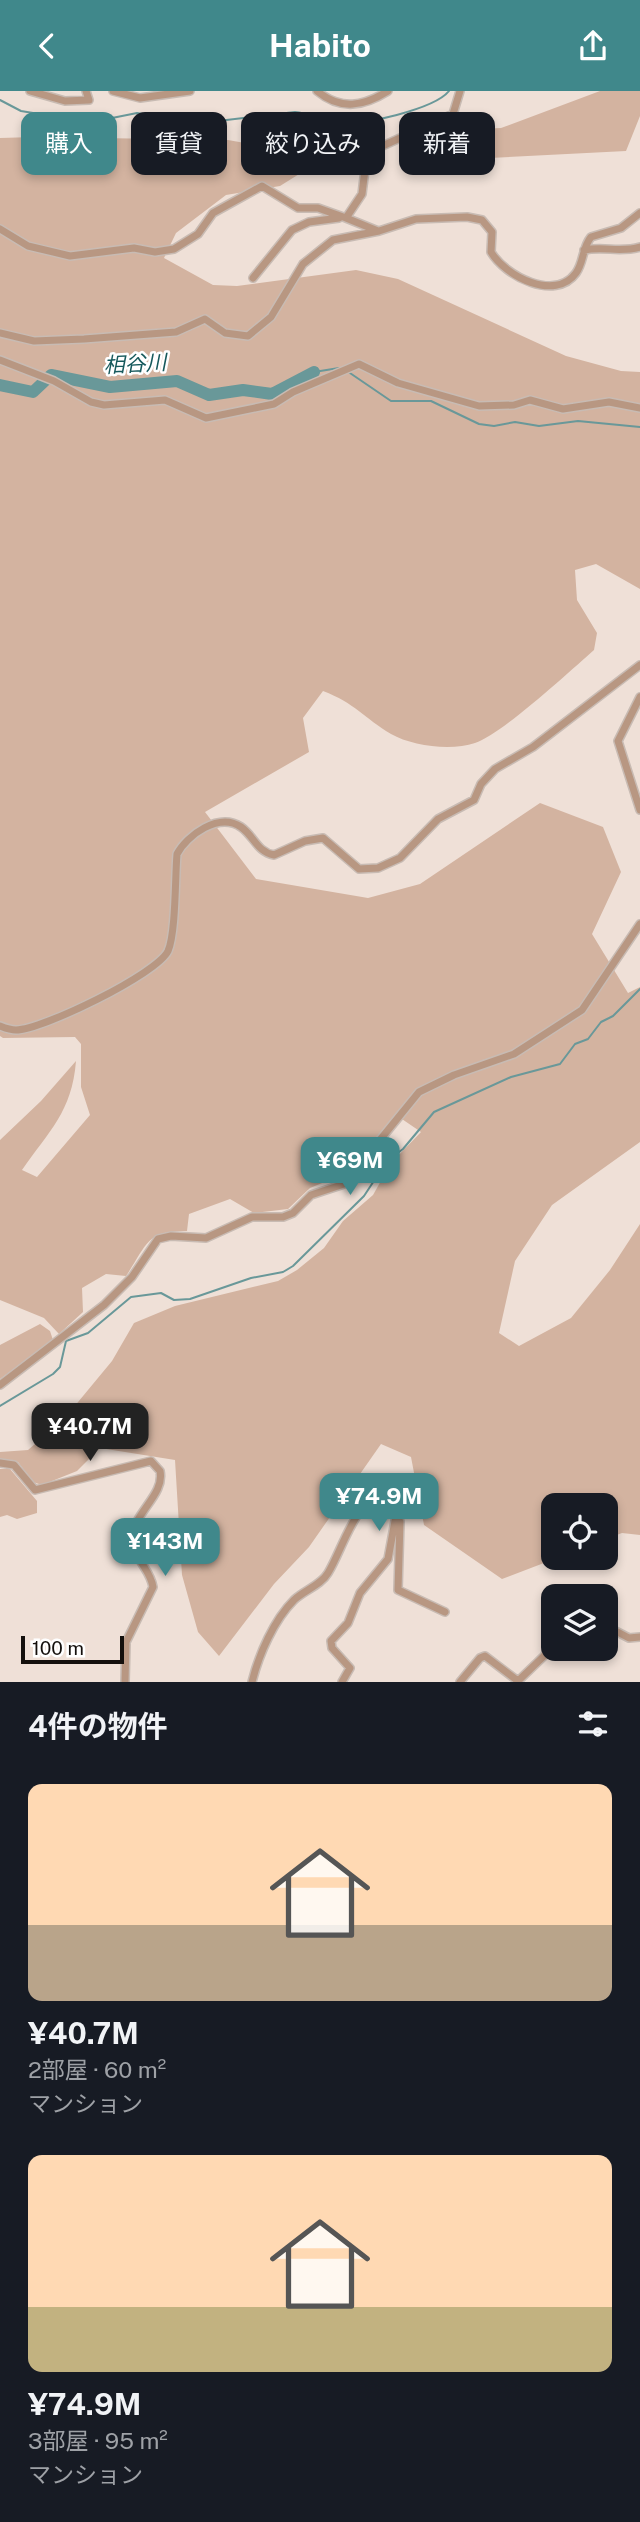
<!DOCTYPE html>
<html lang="ja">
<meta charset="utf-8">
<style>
:root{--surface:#171b24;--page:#20242c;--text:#f1f3f6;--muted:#9ea1a6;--accent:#40888b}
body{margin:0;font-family:"Public Sans","Noto Sans JP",sans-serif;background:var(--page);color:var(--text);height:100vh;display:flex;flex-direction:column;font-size:26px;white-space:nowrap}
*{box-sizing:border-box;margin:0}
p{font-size:23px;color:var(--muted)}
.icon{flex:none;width:38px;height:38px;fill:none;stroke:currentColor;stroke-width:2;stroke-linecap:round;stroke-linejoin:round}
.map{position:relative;height:1591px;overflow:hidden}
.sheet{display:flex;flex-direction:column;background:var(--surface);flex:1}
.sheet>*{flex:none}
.banner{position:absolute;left:21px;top:21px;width:598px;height:63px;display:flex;gap:14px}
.fabs{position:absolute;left:541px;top:1402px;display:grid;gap:14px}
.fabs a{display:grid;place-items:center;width:77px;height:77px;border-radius:14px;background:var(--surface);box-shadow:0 4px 10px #0003;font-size:35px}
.scale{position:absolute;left:21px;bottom:18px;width:103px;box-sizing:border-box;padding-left:7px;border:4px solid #14100d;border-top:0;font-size:19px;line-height:24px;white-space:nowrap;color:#14100d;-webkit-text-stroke:5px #fff;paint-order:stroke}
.price{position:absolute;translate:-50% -60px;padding:0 16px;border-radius:14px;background:var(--accent);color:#fff;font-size:23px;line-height:46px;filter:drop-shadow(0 2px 4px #0008)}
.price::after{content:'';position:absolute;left:50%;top:42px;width:21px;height:16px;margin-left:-10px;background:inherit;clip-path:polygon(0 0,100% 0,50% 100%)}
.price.current{background:#222;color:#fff}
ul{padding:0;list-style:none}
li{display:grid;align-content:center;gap:14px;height:371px;padding:0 28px}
li span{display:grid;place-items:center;height:217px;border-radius:14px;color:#555}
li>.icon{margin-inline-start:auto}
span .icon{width:126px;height:126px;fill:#fffc;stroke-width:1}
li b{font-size:30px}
h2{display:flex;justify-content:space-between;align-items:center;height:84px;padding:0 28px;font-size:30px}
.tag{padding:0 24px;border-radius:14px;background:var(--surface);box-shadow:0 4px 10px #0003;font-size:24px;line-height:63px}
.tag.current{background:var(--accent);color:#fff}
header{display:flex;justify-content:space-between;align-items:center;height:91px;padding:0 28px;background:var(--accent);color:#fff;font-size:32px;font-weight:700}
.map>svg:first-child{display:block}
.green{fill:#d3b3a0}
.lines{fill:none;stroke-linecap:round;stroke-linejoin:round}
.stream{stroke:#699899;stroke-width:2}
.river{stroke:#699899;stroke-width:12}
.minor-casing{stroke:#c8bbb3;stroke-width:10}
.minor{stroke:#b89782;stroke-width:7}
.labels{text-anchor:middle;stroke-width:5;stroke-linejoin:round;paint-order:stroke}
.water-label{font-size:21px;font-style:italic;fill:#16595c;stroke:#fff}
</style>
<header><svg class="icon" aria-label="back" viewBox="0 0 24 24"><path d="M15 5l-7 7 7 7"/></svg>Habito<svg class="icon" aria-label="share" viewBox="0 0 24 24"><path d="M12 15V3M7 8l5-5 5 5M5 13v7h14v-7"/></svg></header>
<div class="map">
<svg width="640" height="1591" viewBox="0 0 640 1591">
<rect width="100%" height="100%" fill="#efe0d7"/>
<!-- green -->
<path class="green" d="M 600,0 L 640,0 L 640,25 L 626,60 L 490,67 L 451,77 L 448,67 L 478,38 L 501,37 Z
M 34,46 L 228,49 L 285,59 L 304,80 L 280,95 L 226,104 L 176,142 L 164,167 L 213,194 L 237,195 L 356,179 L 398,188 L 566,265 L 621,280 L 640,281 L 640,498 L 596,473 L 575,479 L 577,509 L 597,542 L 594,559 C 570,580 501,644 475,652 C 451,660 412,655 391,643 C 364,627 355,612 323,600 L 303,627 L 309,661 L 205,721 L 256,788 L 368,807 L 420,793 L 540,712 L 603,736 L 621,781 L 592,843 L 628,902 L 640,896 L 640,1051 L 552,1114 L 515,1170 L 499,1242 L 519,1255 L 571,1227 L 610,1179 L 640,1133 L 640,1444 L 622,1442 L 606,1448 L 606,1414 L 553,1414 L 553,1466 L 557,1467 L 502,1488 L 424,1434 L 411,1366 L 381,1353 L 309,1456 L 274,1493 L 219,1565 L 198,1541 L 182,1484 L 175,1369 L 100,1357 L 77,1380 L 42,1394 L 33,1391 L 18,1371 L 0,1369 L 0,1361 L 28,1359 L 64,1328 L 112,1270 L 134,1232 L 175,1215 L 278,1190 L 297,1179 L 324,1157 L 343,1130 L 373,1104 L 391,1072 L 421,1041 L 396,1024 L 344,1083 L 310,1097 L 288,1118 L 254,1122 L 230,1108 L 189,1123 L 187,1140 C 146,1139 147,1154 126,1185 L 106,1183 L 82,1197 L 83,1221 L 59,1243 L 44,1227 L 0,1209 L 0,1049 L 41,1010 L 76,970 C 72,1021 49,1040 22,1079 L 37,1086 L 90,1024 L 81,996 L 81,953 L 75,946 L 3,947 L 0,945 L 0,47 Z
M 40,1233 L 50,1240 L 53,1249 L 0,1288 L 0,1254 Z
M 0,1378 L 10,1378 L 37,1410 L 37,1422 L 17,1428 L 7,1424 L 0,1426 Z"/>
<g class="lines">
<!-- stream -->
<path class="stream" d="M 0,9 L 21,20 L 39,23 L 107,28 L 137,22 L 201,32 L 295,21 C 310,22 322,32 337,33 C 361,35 435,18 449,0
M 347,280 L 391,310 L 431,310 L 479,333 L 494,335 L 515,331 L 539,335 L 578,330 L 640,336
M 314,281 L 339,277
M 0,1315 L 53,1283 L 60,1276 L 66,1250 L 88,1242 L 131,1206 L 161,1202 L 174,1209 L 190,1208 L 251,1187 L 283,1181 L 293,1175 L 364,1105 L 387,1070 L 403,1058 L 434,1021 L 511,986 L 560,973 L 575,953 L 588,948 L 601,931 L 613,925 L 640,898"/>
<!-- river -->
<path class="river" d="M 0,294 L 33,301 L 51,284 L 110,296 L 177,290 L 209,304 L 243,299 L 272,303 L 314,281"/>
<!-- minor casing -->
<g class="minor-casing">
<path id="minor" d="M 30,0 L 65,10 L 89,9 L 86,0
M 113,0 L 140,7 L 190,0
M 317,0 C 341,20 364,15 388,0
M 0,138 L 28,155 L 70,165 L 134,157 L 155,161 L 174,158 L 198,143 L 213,122 L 262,95 L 298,117 L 318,117 L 346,127
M 378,140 L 346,127 L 362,103 L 367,62 L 453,23 L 460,0
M 584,159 C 605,155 620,162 640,156
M 253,187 L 292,139 L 309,131 L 339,127
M 0,242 L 34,250 L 84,248 L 176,241 L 205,228 L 225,242 L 248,245 L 271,226 L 303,173 L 333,149 L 379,140 L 416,128 L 467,126 L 482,129 L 492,141 L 491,161 C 505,185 555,211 576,182 C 584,171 582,157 591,146 L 621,137 L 640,122
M 0,269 L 54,290 L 91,311 L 104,314 L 165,309 L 206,327 L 274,313 L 293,301 L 359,273 L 398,292 L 479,315 L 514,314 L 530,309 L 563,318 L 609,311 L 640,317
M 640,606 L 618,650 L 640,719
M 0,935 C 5,937 10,939 16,939 C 42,939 157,883 168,860 C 176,842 175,785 177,763 C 187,744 219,721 241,736 C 254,745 257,761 274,764 L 305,750 L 323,747 L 359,778 L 378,777 L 400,767 L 438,728 L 474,709 L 481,693 L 495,678 L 533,656 L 640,574
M 0,1294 L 104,1214 L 132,1186 L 158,1148 L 171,1145 L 206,1147 L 252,1126 L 283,1126 L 293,1122 L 311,1104 L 344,1093 L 419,1001 L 454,984 L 514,963 L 582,919 L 640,833
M 0,1372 L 14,1374 L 35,1399 L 151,1370 L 160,1380 C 165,1404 134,1421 133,1445 C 133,1469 150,1477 153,1496 L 126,1551 L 125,1591
M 606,1535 L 629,1547 L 640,1546
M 252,1591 C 259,1563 274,1529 294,1509 C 305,1499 321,1494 328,1482 C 344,1456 356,1403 392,1398 L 397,1399 L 397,1431
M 342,1591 L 350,1577 L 332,1557 L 331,1550 L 348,1532 L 360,1502 L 388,1468 L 395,1430 L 400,1431 L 398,1499 L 445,1521
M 460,1591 L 480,1567 L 485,1565 L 518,1590 L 544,1565 L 553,1550"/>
</g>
<!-- minor -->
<use href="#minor" class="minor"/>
</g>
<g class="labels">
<!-- water labels -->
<g class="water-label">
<text transform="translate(135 273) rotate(-3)" y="7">相谷川</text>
</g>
</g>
</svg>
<div class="fabs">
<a><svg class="icon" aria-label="locate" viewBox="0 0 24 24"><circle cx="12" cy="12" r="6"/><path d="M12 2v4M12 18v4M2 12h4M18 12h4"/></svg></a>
<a><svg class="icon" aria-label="layers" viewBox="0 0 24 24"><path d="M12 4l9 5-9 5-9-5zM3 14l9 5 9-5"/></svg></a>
</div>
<div class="scale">100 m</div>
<b class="price" style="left:350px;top:1106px">¥69M</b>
<b class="price current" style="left:90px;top:1372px">¥40.7M</b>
<b class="price" style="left:379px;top:1442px">¥74.9M</b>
<b class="price" style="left:165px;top:1487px">¥143M</b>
<div class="banner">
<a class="tag current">購入</a>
<a class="tag">賃貸</a>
<a class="tag">絞り込み</a>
<a class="tag">新着</a>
</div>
</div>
<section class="sheet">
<h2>4件の物件<svg class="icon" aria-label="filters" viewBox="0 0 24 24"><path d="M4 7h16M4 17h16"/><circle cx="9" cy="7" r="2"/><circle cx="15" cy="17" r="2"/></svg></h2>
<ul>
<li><span style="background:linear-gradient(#ffd9b3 65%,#b9a48a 0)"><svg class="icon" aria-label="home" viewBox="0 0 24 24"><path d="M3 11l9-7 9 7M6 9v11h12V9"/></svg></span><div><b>¥40.7M</b><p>2部屋 · 60 m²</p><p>マンション</p></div></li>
<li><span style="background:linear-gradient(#ffd9b3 70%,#c2b280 0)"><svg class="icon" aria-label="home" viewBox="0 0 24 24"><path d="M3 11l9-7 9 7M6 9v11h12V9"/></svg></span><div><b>¥74.9M</b><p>3部屋 · 95 m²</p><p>マンション</p></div></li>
</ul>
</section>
